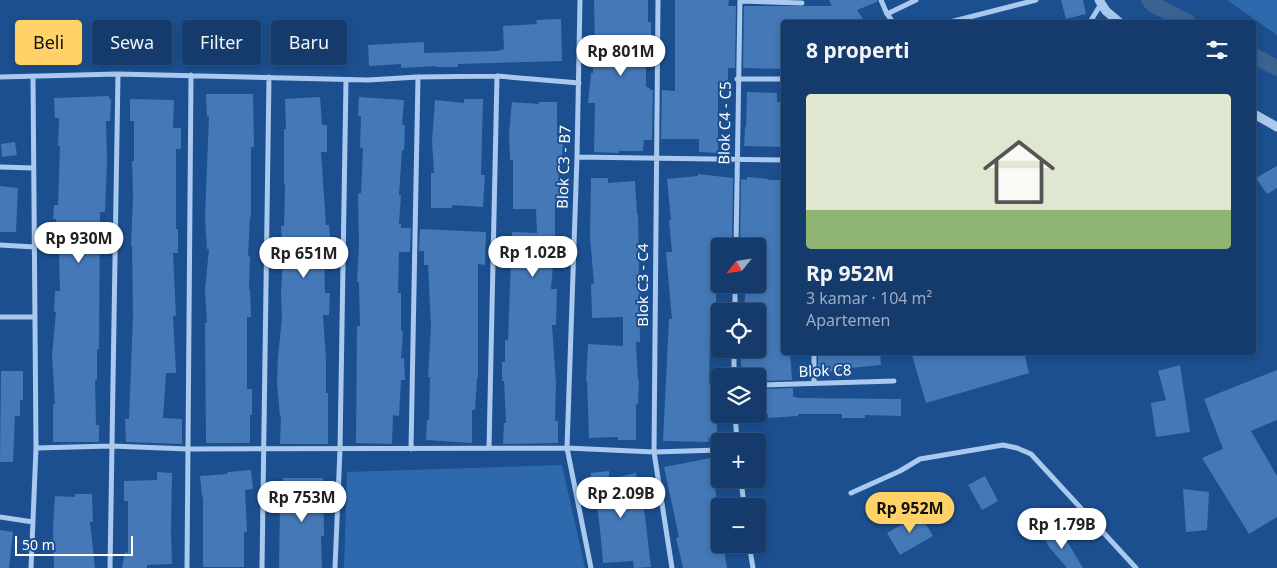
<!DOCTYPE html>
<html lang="id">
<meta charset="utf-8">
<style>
:root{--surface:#143b6b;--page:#214673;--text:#f1f3f6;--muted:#9dadc1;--line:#33557e;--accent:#ffd166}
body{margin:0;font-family:"Noto Sans",sans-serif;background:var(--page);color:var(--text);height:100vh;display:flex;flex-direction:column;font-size:19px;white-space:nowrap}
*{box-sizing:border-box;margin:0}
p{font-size:16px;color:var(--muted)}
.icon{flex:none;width:28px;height:28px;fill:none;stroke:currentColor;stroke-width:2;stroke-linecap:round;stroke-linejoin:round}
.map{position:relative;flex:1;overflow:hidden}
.sheet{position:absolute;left:781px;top:20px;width:475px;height:335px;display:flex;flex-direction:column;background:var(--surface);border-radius:5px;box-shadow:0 2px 8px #0003,0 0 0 1px var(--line)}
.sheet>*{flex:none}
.top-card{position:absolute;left:15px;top:20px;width:475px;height:45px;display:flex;gap:10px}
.needle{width:32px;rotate:240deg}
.buttons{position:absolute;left:711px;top:238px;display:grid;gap:10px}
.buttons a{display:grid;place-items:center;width:55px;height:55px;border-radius:5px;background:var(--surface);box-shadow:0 2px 8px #0003,0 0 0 1px var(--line);font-size:25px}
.scale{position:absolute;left:15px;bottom:12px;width:118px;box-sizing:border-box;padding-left:5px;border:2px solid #fff;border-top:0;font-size:14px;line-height:18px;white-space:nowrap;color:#fff;-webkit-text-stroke:4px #1b4f8f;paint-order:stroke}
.price{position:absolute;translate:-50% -42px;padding:0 11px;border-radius:18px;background:#fff;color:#222;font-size:16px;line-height:32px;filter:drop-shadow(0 1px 2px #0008)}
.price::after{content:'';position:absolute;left:50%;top:30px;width:15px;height:11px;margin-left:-8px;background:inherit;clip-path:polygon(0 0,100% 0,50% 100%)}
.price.current{background:var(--accent);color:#111}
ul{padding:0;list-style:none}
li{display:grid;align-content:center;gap:10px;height:265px;padding:0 25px}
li+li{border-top:1px solid var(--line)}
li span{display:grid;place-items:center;height:155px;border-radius:5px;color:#555}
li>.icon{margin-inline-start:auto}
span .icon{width:90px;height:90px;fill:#fffc;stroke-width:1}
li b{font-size:21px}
h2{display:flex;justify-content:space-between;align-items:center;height:60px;padding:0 25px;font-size:21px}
.tag{padding:0 18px;border-radius:5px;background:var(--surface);box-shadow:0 2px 8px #0003,0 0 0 1px var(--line);font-size:18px;line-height:45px}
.tag.current{background:var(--accent);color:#111}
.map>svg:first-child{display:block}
.green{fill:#2e69ad}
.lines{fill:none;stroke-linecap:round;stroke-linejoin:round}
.canal{stroke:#3c6290;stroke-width:16}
.building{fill:#4478b7}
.minor{stroke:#a9c9ee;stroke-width:5}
.tertiary{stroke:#a9c9ee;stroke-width:9}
.labels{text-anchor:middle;stroke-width:4;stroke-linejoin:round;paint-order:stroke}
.street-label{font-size:15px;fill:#fff;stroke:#1b4f8f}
</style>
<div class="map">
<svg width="1277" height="568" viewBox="0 0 1277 568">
<rect width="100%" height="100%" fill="#1b4f8f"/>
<!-- green -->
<path class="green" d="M 1227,0 L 1277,0 L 1277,35 Z
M 562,465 L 585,568 L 344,568 L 347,472 Z"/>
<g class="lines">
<!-- canal -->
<path class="canal" d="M 1149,0 L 1154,5 L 1188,22
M 1254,56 L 1277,68"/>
</g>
<!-- building -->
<path class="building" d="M 594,0 L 648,0 L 648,22 L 651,22 L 651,38 L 646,38 L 646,87 L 650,88 L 650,90 L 653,90 L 652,140 L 644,140 L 643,151 L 619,151 L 619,153 L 594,152 L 595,103 L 588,103 L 591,73 L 593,73 L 593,58 L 595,58 Z
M 675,0 L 729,0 L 728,6 L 736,6 L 735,68 L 728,68 L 728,89 L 718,89 L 718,153 L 699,152 L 699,139 L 661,139 L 662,90 L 675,91 Z
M 829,0 L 877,0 L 877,2 L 857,10 L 865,22 L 784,22 L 784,69 L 743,68 L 744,6 L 832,6 Z
M 1061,0 L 1083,0 L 1086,14 L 1066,19 Z
M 561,19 L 562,61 L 458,64 L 458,67 L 436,67 L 436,66 L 401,68 L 401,64 L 369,66 L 368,45 L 424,42 L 424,53 L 498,51 L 504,49 L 503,26 L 537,24 L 536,20 Z
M 747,92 L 777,93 L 777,102 L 784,102 L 784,147 L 744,146 L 745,127 L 746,127 Z
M 206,94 L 253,94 L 254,147 L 251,147 L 251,217 L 250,217 L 248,256 L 250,257 L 249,289 L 250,289 L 251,317 L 247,317 L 247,389 L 252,389 L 252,415 L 250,415 L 250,443 L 206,443 L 205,323 L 207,323 L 205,290 L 209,249 L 207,249 L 205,217 L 209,116 L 207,116 Z
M 109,96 L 109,99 L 111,99 L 110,121 L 106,121 L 107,160 L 105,212 L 100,212 L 99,349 L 97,349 L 97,380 L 95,380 L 96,425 L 99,425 L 99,442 L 53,442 L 53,404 L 55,404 L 52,356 L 56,312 L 54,312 L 55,291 L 60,291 L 59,251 L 56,219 L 53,219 L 54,205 L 58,205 L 60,146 L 58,146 L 59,118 L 55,118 L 54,98 Z
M 320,97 L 322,125 L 327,125 L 327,152 L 321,152 L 326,225 L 329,225 L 331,248 L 324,249 L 325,293 L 330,293 L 329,315 L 323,315 L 326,359 L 326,393 L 328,393 L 328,444 L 280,444 L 281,416 L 280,416 L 277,383 L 278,356 L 282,318 L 281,294 L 283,256 L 281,226 L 284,226 L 285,184 L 284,184 L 284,129 L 286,129 L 285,99 Z
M 359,97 L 404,100 L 402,125 L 405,125 L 404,150 L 402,150 L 399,195 L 401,195 L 399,224 L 401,224 L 401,228 L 411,228 L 410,252 L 399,252 L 398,293 L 401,293 L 401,331 L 403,331 L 401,359 L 404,358 L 405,380 L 401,380 L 399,416 L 393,415 L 392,444 L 356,443 L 357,326 L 360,326 L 359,282 L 357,282 L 359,246 L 358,194 L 361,193 L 363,148 L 360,148 L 361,116 L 358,116 Z
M 130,99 L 174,100 L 173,128 L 181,128 L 181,149 L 176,149 L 176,229 L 178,229 L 178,253 L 173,253 L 176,316 L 173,316 L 176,373 L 166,373 L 163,418 L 182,419 L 182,444 L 126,442 L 125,419 L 129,419 L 133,315 L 132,246 L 131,246 L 133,197 L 132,161 L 134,161 L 134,121 L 130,121 Z
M 464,99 L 483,99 L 481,175 L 485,175 L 483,207 L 452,205 L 452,208 L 431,208 L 431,173 L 434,173 L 432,141 L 435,100 L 464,103 Z
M 512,102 L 539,104 L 539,102 L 557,102 L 557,136 L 563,136 L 562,160 L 558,160 L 560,207 L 555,207 L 555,241 L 551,289 L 557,289 L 556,325 L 552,325 L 556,384 L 555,421 L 558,421 L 558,443 L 503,444 L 504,423 L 506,423 L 504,381 L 502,381 L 502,362 L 505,362 L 505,340 L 508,340 L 512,232 L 537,233 L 536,209 L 513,209 L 513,160 L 510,160 L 509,133 Z
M 15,142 L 17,155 L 2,157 L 1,144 Z
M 1277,166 L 1277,188 L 1267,194 L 1256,178 Z
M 698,174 L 733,178 L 732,246 L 720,246 L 720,274 L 716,274 L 716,336 L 710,335 L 709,383 L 712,383 L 714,417 L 717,417 L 717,438 L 708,438 L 709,442 L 663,441 L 669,319 L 672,319 L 666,252 L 672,252 L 669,220 L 671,220 L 667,179 L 698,176 Z
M 747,177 L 768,179 L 768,180 L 784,180 L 784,352 L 790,352 L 792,380 L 758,381 L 758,372 L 741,372 L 741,349 L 758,349 L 758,311 L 744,311 L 746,284 L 758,284 L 758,246 L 740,246 L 741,179 L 747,180 Z
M 591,178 L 608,178 L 608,183 L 635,181 L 637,214 L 638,214 L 640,342 L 636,342 L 638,380 L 639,380 L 638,404 L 636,404 L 636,440 L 618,440 L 618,437 L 589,438 L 587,381 L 586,381 L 588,344 L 623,346 L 623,317 L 592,318 L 591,284 L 594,284 L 590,237 Z
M 0,186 L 18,188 L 16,232 L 0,232 Z
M 420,229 L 486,232 L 485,265 L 478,264 L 478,378 L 477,378 L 475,410 L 472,410 L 472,443 L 426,440 L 427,420 L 429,420 L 430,377 L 428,377 L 431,327 L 428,265 L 424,265 L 424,251 L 419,251 Z
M 818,352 L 880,352 L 881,365 L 840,369 L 840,371 L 818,372 Z
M 911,352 L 1024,352 L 1029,373 L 926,403 Z
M 1180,365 L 1190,432 L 1156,437 L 1151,403 L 1166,400 L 1158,371 Z
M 1277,370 L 1277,420 L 1251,431 L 1277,476 L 1277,517 L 1249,534 L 1202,458 L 1223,449 L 1204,399 Z
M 1,371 L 23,371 L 23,400 L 20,400 L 20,416 L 15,416 L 13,462 L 0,462 Z
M 793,388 L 793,397 L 796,397 L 797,398 L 901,399 L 901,416 L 865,415 L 865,418 L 842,418 L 842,414 L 798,414 L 798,416 L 768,418 L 768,414 L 758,416 L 758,389 Z
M 711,458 L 720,523 L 720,544 L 723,544 L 727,568 L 683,568 L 676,538 L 679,537 L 664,467 Z
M 251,470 L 253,489 L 245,490 L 247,532 L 244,532 L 244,567 L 203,567 L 203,497 L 202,497 L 200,476 L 228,474 L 227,472 Z
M 609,471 L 609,479 L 636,473 L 644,508 L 651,567 L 634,568 L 633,561 L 603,563 L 600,529 L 596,497 L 593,497 L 591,473 Z
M 157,472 L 172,473 L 171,531 L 172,564 L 147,565 L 147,568 L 122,568 L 125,552 L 128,553 L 128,501 L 124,501 L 124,481 L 157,480 Z
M 985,476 L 998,501 L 982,510 L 968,485 Z
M 283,478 L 323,478 L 324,536 L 321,536 L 322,568 L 279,568 L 280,504 L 283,504 Z
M 1183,489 L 1209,492 L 1207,530 L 1186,532 Z
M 75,494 L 92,494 L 93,522 L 90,522 L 95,568 L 54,568 L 53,528 L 55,496 L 75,497 Z
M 1038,507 L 1046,524 L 1036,531 L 1027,513 Z
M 920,514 L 933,536 L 900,555 L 887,533 Z
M 0,530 L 13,532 L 9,568 L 0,568 Z
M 1055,530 L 1060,540 L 1065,538 L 1083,568 L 1067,568 L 1049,547 L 1043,535 Z"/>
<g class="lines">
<!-- minor -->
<path class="minor" d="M 580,0 L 577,157 L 567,448 L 591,568
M 658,0 L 654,452 L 672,568
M 881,0 L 887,14 L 916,0
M 740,1 L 802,3
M 887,14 L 893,22
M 950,22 L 1036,0
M 1090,22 L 1101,4
M 0,77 L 118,74 L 368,80 L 418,77 L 497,76 L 579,83
M 737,79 L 784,79
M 577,157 L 784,160
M 0,167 L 34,168
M 0,245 L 35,247
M 736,246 L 740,0
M 735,311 L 735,284
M 0,317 L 35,317
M 734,376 L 734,349
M 814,383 L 814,352
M 758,385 L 894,381
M 735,414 L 737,441
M 36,448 L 111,446 L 188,449 L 567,448 L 654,452 L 720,450
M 489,448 L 497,76
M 411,449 L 418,77
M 741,479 L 744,506
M 851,493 L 900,471 L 920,459 L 1003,445 L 1017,448 L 1031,454 L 1136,568
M 0,517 L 33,522
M 749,544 L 753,568
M 31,568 L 36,448 L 33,76
M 110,568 L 118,74
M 187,568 L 191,75
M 262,568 L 269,77
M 335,568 L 340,449 L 346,80"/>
<!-- tertiary -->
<path class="tertiary" d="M 1099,0 L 1106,11 L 1119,22
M 1254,114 L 1277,127"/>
</g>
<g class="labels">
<!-- street labels -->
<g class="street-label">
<text transform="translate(725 123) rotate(-89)" y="5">Blok C4 - C5</text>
<text transform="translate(564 167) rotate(-88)" y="5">Blok C3 - B7</text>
<text transform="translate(643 285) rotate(-90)" y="5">Blok C3 - C4</text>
<text transform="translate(825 371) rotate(-2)" y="5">Blok C8</text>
</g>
</g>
</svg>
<div class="buttons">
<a><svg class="needle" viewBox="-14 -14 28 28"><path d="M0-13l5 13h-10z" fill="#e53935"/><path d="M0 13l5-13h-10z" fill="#9dadc1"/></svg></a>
<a><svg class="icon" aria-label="locate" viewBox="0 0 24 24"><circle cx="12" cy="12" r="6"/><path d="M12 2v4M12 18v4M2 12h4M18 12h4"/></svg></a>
<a><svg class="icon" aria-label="layers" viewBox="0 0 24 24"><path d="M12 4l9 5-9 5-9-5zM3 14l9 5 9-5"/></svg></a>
<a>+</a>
<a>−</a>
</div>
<div class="scale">50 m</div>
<b class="price" style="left:621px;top:77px">Rp 801M</b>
<b class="price" style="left:79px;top:264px">Rp 930M</b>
<b class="price" style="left:533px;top:278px">Rp 1.02B</b>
<b class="price" style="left:304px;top:279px">Rp 651M</b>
<b class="price" style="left:621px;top:519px">Rp 2.09B</b>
<b class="price" style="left:302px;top:523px">Rp 753M</b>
<b class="price current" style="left:910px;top:534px">Rp 952M</b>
<b class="price" style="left:1062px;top:550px">Rp 1.79B</b>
<div class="top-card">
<a class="tag current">Beli</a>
<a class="tag">Sewa</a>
<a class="tag">Filter</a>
<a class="tag">Baru</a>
</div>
<section class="sheet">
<h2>8 properti<svg class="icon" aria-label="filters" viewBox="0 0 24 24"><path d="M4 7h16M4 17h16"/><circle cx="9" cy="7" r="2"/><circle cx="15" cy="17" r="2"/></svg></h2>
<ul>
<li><span style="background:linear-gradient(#dfe7d0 75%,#8fb573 0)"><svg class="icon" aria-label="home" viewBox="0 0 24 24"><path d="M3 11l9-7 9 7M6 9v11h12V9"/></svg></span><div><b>Rp 952M</b><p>3 kamar · 104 m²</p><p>Apartemen</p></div></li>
</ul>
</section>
</div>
